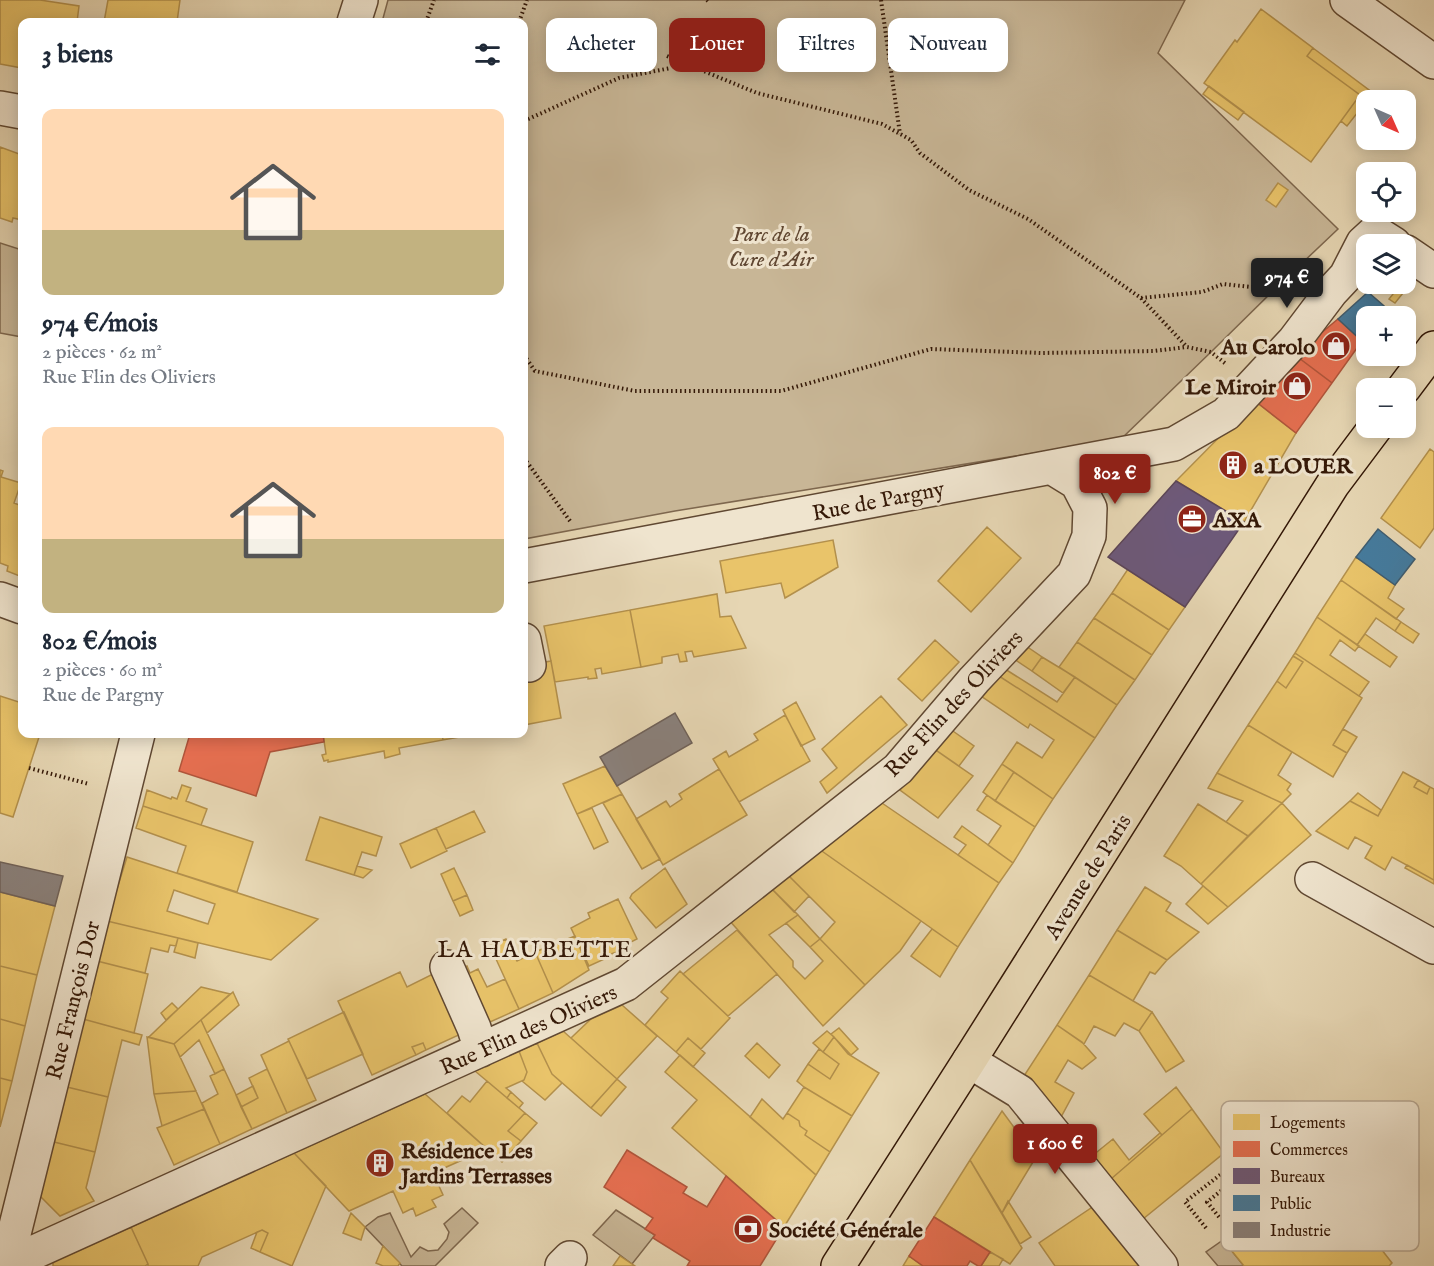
<!DOCTYPE html>
<html lang="fr">
<meta charset="utf-8">
<style>
:root{--surface:#fff;--page:#f6f6f7;--text:#1f2937;--muted:#747a83;--accent:#8f2418}
body{margin:0;font-family:"IM FELL English",serif;background:var(--page);color:var(--text);height:100vh;display:flex;flex-direction:column;font-size:22px;white-space:nowrap}
*{box-sizing:border-box;margin:0}
p{font-size:20px;color:var(--muted)}
.icon{flex:none;width:33px;height:33px;fill:none;stroke:currentColor;stroke-width:2;stroke-linecap:round;stroke-linejoin:round}
.map{position:relative;flex:1;overflow:hidden}
.panel{position:absolute;left:18px;top:18px;width:510px;height:720px;display:flex;flex-direction:column;background:var(--surface);border-radius:12px;box-shadow:0 3px 15px #0003}
.panel>*{flex:none}
.hud{position:absolute;left:546px;top:18px;width:570px;height:54px;display:flex;gap:12px}
.needle{width:39px;rotate:135deg}
.buttons{position:absolute;left:1356px;top:90px;display:grid;gap:12px}
.buttons a{display:grid;place-items:center;width:60px;height:60px;border-radius:12px;background:var(--surface);box-shadow:0 3px 15px #0003;font-size:30px}
.price{position:absolute;translate:-50% -51px;padding:0 14px;border-radius:6px;background:var(--accent);color:#fff;font-size:20px;line-height:39px;filter:drop-shadow(0 2px 3px #0008)}
.price::after{content:'';position:absolute;left:50%;top:36px;width:18px;height:14px;margin-left:-9px;background:inherit;clip-path:polygon(0 0,100% 0,50% 100%)}
.price.on{background:#222;color:#fff}
ul{padding:0;list-style:none}
li{display:grid;align-content:center;gap:12px;height:318px;padding:0 24px}
li span{display:grid;place-items:center;height:186px;border-radius:12px;color:#555}
li>.icon{margin-inline-start:auto}
span .icon{width:108px;height:108px;fill:#fffc;stroke-width:1}
li b{font-size:26px}
h2{display:flex;justify-content:space-between;align-items:center;height:72px;padding:0 24px;font-size:26px}
.pill{padding:0 21px;border-radius:12px;background:var(--surface);box-shadow:0 3px 15px #0003;font-size:21px;line-height:54px}
.pill.on{background:var(--accent);color:#fff}
.map>svg:first-child{display:block}
.green{fill:#c8b696;stroke:#7e674e;stroke-width:1.5}
.homes{fill:#e9c46a;stroke:#b3904c;stroke-width:1.5;fill-rule:evenodd}
.shops{fill:#e76f51;stroke:#b1553b;stroke-width:1.5}
.offices{fill:#6d597a;stroke:#5c4658;stroke-width:1.5}
.public{fill:#457b9d;stroke:#405d70;stroke-width:1.5}
.industry{fill:#8a817c;stroke:#706259;stroke-width:1.5}
.lines{fill:none;stroke-linecap:round;stroke-linejoin:round}
.minor-casing{stroke:#604832;stroke-width:36}
.major-casing{stroke:#341807;stroke-width:36}
.path{stroke:#341807;stroke-width:4;stroke-dasharray:1.5 3;stroke-linecap:butt}
.minor{stroke:#efe4ce;stroke-width:33}
.major{stroke:#e6d6b3;stroke-width:33}
.labels{text-anchor:middle;stroke-width:6;stroke-linejoin:round;paint-order:stroke}
.park-label{font-size:22px;font-style:italic;fill:#604732;stroke:#efe4ce}
.poi-label{font-size:22px;font-weight:bold;fill:#341807;stroke:#efe4ce;text-anchor:start}
.street-label{font-size:22px;fill:#341807;stroke:#efe4ce}
.neighbourhood-label{font-size:24px;letter-spacing:1.5px;fill:#341807;stroke:#efe4ce}
.key{fill:#efe4ce;stroke:#b7a792;stroke-width:1.5}
.key-label{font-size:16px;fill:#341807}
</style>
<div class="map">
<svg width="1434" height="1266" viewBox="0 0 1434 1266">
<rect width="100%" height="100%" fill="#e6d6b3"/>
<filter id="stains"><feTurbulence type="fractalNoise" baseFrequency=".00333" numOctaves="4"/><feColorMatrix values="0 0 0 0 .2 0 0 0 0 .09 0 0 0 0 .02 0 0 0 .5 -.17"/></filter>
<radialGradient id="worn" r=".72"><stop offset=".6" stop-color="#630" stop-opacity="0"/><stop offset="1" stop-color="#630" stop-opacity=".3"/></radialGradient>
<!-- green -->
<path class="green" d="M 388,0 L 1185,0 L 1158,53 L 1338,229 L 1279,285 L 1211,352 L 1121,439 L 675,511 L 524,539 L 524,22 L 382,22 Z
M 0,243 L 22,250 L 22,337 L 0,333 Z
M 462,1208 L 478,1223 L 435,1266 L 402,1266 L 365,1227 L 378,1217 L 390,1213 L 411,1257 L 420,1247 L 428,1251 L 438,1250 L 447,1239 L 449,1232 L 444,1224 Z
M 616,1210 L 655,1235 L 632,1264 L 593,1235 Z
M 1223,1240 L 1244,1266 L 1218,1266 L 1206,1252 Z"/>
<!-- homes -->
<path class="homes" d="M 0,0 L 40,0 L 79,6 L 77,22 L 22,22 L 22,68 L 0,64 Z
M 108,0 L 180,0 L 177,22 L 104,22 Z
M 1261,9 L 1313,48 L 1307,56 L 1360,95 L 1311,162 L 1204,83 L 1235,40 L 1237,42 Z
M 1313,48 L 1373,93 L 1347,126 L 1341,121 L 1360,95 L 1307,56 Z
M 1209,86 L 1244,112 L 1238,120 L 1203,94 Z
M 0,147 L 22,155 L 22,220 L 13,218 L 12,222 L 0,218 Z
M 1278,183 L 1288,190 L 1276,207 L 1266,200 Z
M 1406,279 L 1411,283 L 1395,303 L 1389,299 L 1401,284 L 1406,284 Z
M 1255,401 L 1296,433 L 1244,522 L 1176,481 Z
M 1430,449 L 1434,452 L 1434,528 L 1420,548 L 1381,518 Z
M 0,470 L 3,471 L 1,477 L 21,483 L 14,503 L 22,506 L 22,577 L 7,571 L 8,566 L 0,563 Z
M 987,527 L 1021,558 L 971,612 L 938,581 Z
M 833,540 L 838,567 L 785,598 L 781,583 L 726,593 L 720,561 Z
M 1356,557 L 1395,585 L 1388,598 L 1404,609 L 1396,619 L 1341,580 Z
M 1128,569 L 1185,607 L 1169,630 L 1112,593 Z
M 1341,580 L 1401,622 L 1395,631 L 1376,618 L 1357,645 L 1317,617 Z
M 1112,593 L 1169,630 L 1152,655 L 1094,618 Z
M 717,594 L 720,617 L 731,616 L 746,648 L 694,657 L 692,651 L 685,652 L 687,661 L 680,662 L 678,654 L 662,657 L 662,663 L 641,667 L 630,610 Z
M 630,610 L 641,667 L 602,674 L 601,668 L 595,669 L 597,678 L 588,679 L 588,677 L 555,682 L 544,626 Z
M 1317,617 L 1359,646 L 1355,651 L 1340,640 L 1330,655 L 1369,682 L 1359,696 L 1295,653 Z
M 1094,618 L 1152,655 L 1135,680 L 1077,642 Z
M 1401,622 L 1419,634 L 1413,643 L 1395,631 Z
M 1365,634 L 1397,657 L 1390,667 L 1357,645 Z
M 935,640 L 959,662 L 922,701 L 898,679 Z
M 1077,642 L 1135,680 L 1117,705 L 1059,667 Z
M 1026,646 L 1042,657 L 1032,671 L 1014,659 Z
M 1295,653 L 1362,698 L 1333,745 L 1347,753 L 1333,777 L 1248,725 L 1277,681 L 1286,688 L 1303,662 L 1293,656 Z
M 1293,656 L 1303,662 L 1286,688 L 1277,681 Z
M 1042,657 L 1075,677 L 1063,693 L 1032,671 Z
M 551,661 L 561,718 L 524,725 L 524,666 Z
M 1005,669 L 1057,702 L 1075,677 L 1117,705 L 1095,738 L 999,676 Z
M 999,676 L 1095,738 L 1053,799 L 1002,764 L 1017,742 L 1042,758 L 1054,740 L 1030,724 L 1028,728 L 981,696 Z
M 0,696 L 22,703 L 22,734 L 40,734 L 13,817 L 0,813 Z
M 881,696 L 907,725 L 827,793 L 820,782 L 837,768 L 822,749 Z
M 796,702 L 815,739 L 801,746 L 783,710 Z
M 785,715 L 810,761 L 739,802 L 713,759 L 726,751 L 729,757 L 758,740 L 754,734 Z
M 1248,725 L 1292,752 L 1278,775 L 1291,784 L 1287,790 L 1291,794 L 1282,803 L 1217,773 Z
M 950,729 L 974,746 L 959,766 L 933,748 Z
M 1343,729 L 1357,737 L 1347,753 L 1333,745 Z
M 323,734 L 442,734 L 443,740 L 399,748 L 400,754 L 385,758 L 384,751 L 328,762 L 328,760 L 324,761 L 322,755 L 326,754 Z
M 442,734 L 477,734 L 443,740 Z
M 934,749 L 973,776 L 938,818 L 900,790 Z
M 1002,764 L 1014,772 L 995,801 L 983,792 Z
M 605,766 L 622,794 L 577,814 L 563,784 Z
M 719,769 L 747,815 L 663,865 L 636,819 L 666,801 L 670,807 L 682,799 L 679,794 Z
M 1014,772 L 1053,799 L 1035,827 L 995,801 Z
M 1403,772 L 1418,780 L 1414,787 L 1427,794 L 1430,787 L 1434,789 L 1434,880 L 1392,857 L 1385,870 L 1365,858 L 1372,846 L 1355,837 L 1348,849 L 1316,831 L 1350,801 L 1378,816 Z
M 1217,773 L 1282,803 L 1248,836 L 1226,822 L 1243,801 L 1208,788 Z
M 1418,780 L 1430,787 L 1427,794 L 1414,787 Z
M 182,785 L 191,788 L 186,801 L 207,809 L 201,825 L 143,806 L 147,790 L 171,799 L 172,797 L 177,799 Z
M 1358,793 L 1381,810 L 1378,816 L 1350,801 Z
M 622,794 L 660,859 L 642,869 L 603,803 Z
M 987,795 L 1035,827 L 1013,863 L 988,845 L 1001,826 L 977,810 Z
M 879,801 L 999,883 L 958,947 L 819,849 Z
M 1282,803 L 1311,835 L 1228,907 L 1201,884 Z
M 1198,804 L 1248,836 L 1201,884 L 1181,866 L 1164,856 Z
M 143,806 L 253,842 L 237,892 L 177,873 L 186,846 L 136,828 Z
M 592,808 L 608,842 L 594,849 L 577,814 Z
M 474,811 L 485,832 L 446,849 L 436,828 Z
M 320,817 L 382,837 L 376,856 L 362,852 L 354,875 L 306,860 Z
M 962,826 L 1013,863 L 999,883 L 958,855 L 966,845 L 954,837 Z
M 436,828 L 447,851 L 411,868 L 400,844 Z
M 819,849 L 921,921 L 900,951 L 865,985 L 820,939 L 835,922 L 787,874 Z
M 127,857 L 318,919 L 271,960 L 107,921 ZM 174,890 L 215,904 L 208,924 L 167,911 Z
M 1407,865 L 1434,880 L 1434,884 L 1405,868 Z
M 357,866 L 372,870 L 363,878 L 354,875 Z
M 454,868 L 467,895 L 453,901 L 441,874 Z
M 665,868 L 687,904 L 656,928 L 630,898 L 632,894 Z
M 787,874 L 809,896 L 794,912 L 770,887 Z
M 1203,886 L 1228,907 L 1208,924 L 1186,904 Z
M 770,887 L 798,915 L 769,935 L 793,961 L 793,967 L 805,979 L 823,961 L 810,947 L 820,939 L 865,985 L 823,1026 L 729,920 Z
M 1145,887 L 1171,903 L 1166,911 L 1199,932 L 1167,960 L 1117,930 Z
M 0,892 L 55,906 L 37,975 L 0,966 Z
M 467,895 L 473,910 L 460,916 L 453,901 Z
M 618,899 L 637,939 L 619,948 L 620,951 L 608,955 L 609,957 L 589,966 L 571,928 L 590,918 L 588,913 Z
M 798,915 L 820,939 L 810,947 L 786,923 Z
M 107,921 L 178,938 L 176,946 L 170,945 L 168,952 L 151,948 L 145,973 L 97,961 Z
M 932,929 L 958,947 L 940,977 L 911,956 Z
M 737,930 L 777,974 L 728,1016 L 683,974 Z
M 1117,930 L 1167,960 L 1155,974 L 1150,972 L 1133,1001 L 1089,975 Z
M 575,936 L 589,970 L 553,993 L 535,952 Z
M 178,938 L 198,943 L 195,958 L 174,952 Z
M 506,939 L 517,961 L 535,952 L 553,993 L 519,1009 L 490,946 Z
M 97,961 L 148,974 L 134,1033 L 83,1019 Z
M 0,966 L 37,975 L 25,1026 L 0,1019 Z
M 467,966 L 470,973 L 478,969 L 487,987 L 505,979 L 519,1009 L 481,1026 L 459,969 Z
M 447,967 L 474,1028 L 426,1050 L 423,1043 L 412,1047 L 416,1055 L 372,1075 L 338,1001 L 400,972 L 407,987 Z
M 680,971 L 730,1018 L 701,1049 L 688,1038 L 676,1052 L 645,1025 L 668,998 L 661,992 Z
M 1089,975 L 1152,1012 L 1139,1031 L 1124,1023 L 1115,1036 L 1094,1026 L 1084,1044 L 1057,1025 Z
M 201,987 L 230,994 L 174,1044 L 149,1037 Z
M 233,992 L 239,1005 L 207,1033 L 201,1020 Z
M 172,1003 L 178,1009 L 166,1020 L 161,1013 Z
M 622,1005 L 657,1036 L 617,1079 L 571,1038 L 591,1019 Z
M 344,1012 L 363,1054 L 307,1079 L 288,1039 Z
M 1152,1012 L 1184,1061 L 1166,1072 L 1139,1031 Z
M 0,1019 L 25,1026 L 12,1081 L 0,1078 Z
M 83,1019 L 142,1035 L 139,1045 L 122,1040 L 108,1097 L 67,1087 Z
M 201,1020 L 224,1069 L 215,1074 L 199,1040 L 180,1057 L 174,1044 Z
M 1057,1025 L 1082,1042 L 1096,1058 L 1082,1069 L 1068,1060 L 1055,1082 L 1074,1093 L 1061,1117 L 1042,1092 L 1022,1079 Z
M 839,1028 L 858,1049 L 851,1055 L 831,1034 Z
M 563,1031 L 617,1079 L 591,1108 L 552,1074 L 537,1043 Z
M 827,1031 L 834,1037 L 823,1052 L 813,1043 Z
M 147,1037 L 174,1044 L 196,1091 L 154,1094 Z
M 834,1037 L 848,1054 L 879,1073 L 852,1116 L 804,1087 L 797,1081 L 808,1064 L 830,1079 L 839,1064 L 823,1052 Z
M 688,1038 L 705,1053 L 693,1067 L 676,1052 Z
M 289,1041 L 316,1100 L 287,1113 L 261,1055 Z
M 423,1043 L 426,1050 L 416,1055 L 412,1047 Z
M 537,1043 L 552,1074 L 562,1083 L 545,1100 L 522,1081 L 524,1080 L 527,1072 L 519,1051 Z
M 757,1043 L 780,1065 L 769,1078 L 745,1056 Z
M 819,1049 L 839,1064 L 830,1079 L 808,1064 Z
M 519,1051 L 527,1072 L 524,1080 L 506,1088 L 511,1092 L 507,1098 L 475,1071 Z
M 680,1055 L 816,1175 L 784,1227 L 672,1128 L 697,1100 L 665,1072 Z
M 224,1069 L 252,1129 L 220,1144 L 202,1103 L 218,1094 L 210,1076 Z
M 267,1069 L 287,1113 L 252,1129 L 241,1107 L 258,1098 L 249,1078 Z
M 0,1078 L 12,1081 L 0,1127 Z
M 617,1079 L 626,1087 L 601,1116 L 591,1108 Z
M 487,1081 L 525,1113 L 508,1131 L 521,1141 L 502,1162 L 447,1113 L 462,1096 L 470,1102 Z
M 253,1086 L 258,1098 L 241,1107 L 236,1095 Z
M 67,1087 L 108,1097 L 95,1152 L 54,1142 Z
M 804,1087 L 852,1116 L 830,1152 L 805,1135 L 807,1131 L 800,1126 L 799,1121 L 787,1113 Z
M 1176,1087 L 1192,1109 L 1162,1135 L 1144,1114 Z
M 196,1091 L 204,1109 L 162,1126 L 154,1094 Z
M 511,1092 L 523,1103 L 519,1108 L 507,1098 Z
M 425,1094 L 487,1149 L 433,1173 L 443,1195 L 432,1200 L 436,1207 L 416,1216 L 413,1208 L 403,1213 L 393,1191 L 349,1211 L 294,1153 Z
M 762,1099 L 783,1119 L 787,1113 L 799,1121 L 800,1126 L 807,1131 L 805,1135 L 830,1152 L 816,1175 L 750,1117 Z
M 204,1109 L 220,1144 L 174,1165 L 157,1128 Z
M 1192,1109 L 1224,1153 L 1143,1219 L 1111,1179 Z
M 1002,1111 L 1036,1157 L 1002,1213 L 970,1160 Z
M 525,1113 L 537,1123 L 521,1141 L 508,1131 Z
M 1160,1133 L 1162,1135 L 1111,1179 L 1092,1156 L 1113,1139 L 1129,1160 Z
M 54,1142 L 95,1152 L 86,1188 L 94,1201 L 60,1216 L 40,1196 Z
M 294,1153 L 326,1186 L 292,1266 L 260,1252 L 268,1233 L 262,1230 L 202,1257 L 198,1266 L 148,1266 L 148,1264 L 131,1227 Z
M 1332,1155 L 1383,1220 L 1368,1232 L 1392,1263 L 1389,1266 L 1244,1266 L 1223,1240 Z
M 970,1160 L 1022,1248 L 1010,1264 L 934,1217 Z
M 1008,1201 L 1031,1237 L 1020,1244 L 1002,1213 Z
M 1097,1204 L 1143,1266 L 1055,1266 L 1039,1243 Z
M 351,1213 L 365,1227 L 361,1240 L 343,1233 Z
M 131,1227 L 148,1264 L 145,1266 L 53,1266 L 53,1262 Z
M 262,1230 L 268,1233 L 260,1252 L 251,1248 L 257,1232 Z
M 383,1246 L 400,1263 L 398,1266 L 383,1266 L 376,1263 Z
M 990,1252 L 1003,1259 L 999,1266 L 981,1266 Z
M 620,1256 L 635,1266 L 613,1266 Z
M 909,1256 L 923,1266 L 903,1266 Z"/>
<!-- shops -->
<path class="shops" d="M 1338,319 L 1362,341 L 1332,383 L 1295,355 Z
M 1295,355 L 1332,383 L 1296,433 L 1255,401 Z
M 190,734 L 323,734 L 324,742 L 270,752 L 256,796 L 179,771 Z
M 627,1150 L 687,1187 L 683,1193 L 707,1207 L 726,1176 L 784,1227 L 760,1266 L 687,1266 L 690,1261 L 653,1238 L 655,1235 L 645,1229 L 653,1218 L 604,1187 Z
M 934,1217 L 990,1252 L 981,1266 L 978,1266 L 970,1261 L 967,1266 L 923,1266 L 909,1256 Z"/>
<!-- offices -->
<path class="offices" d="M 1176,481 L 1244,522 L 1185,607 L 1108,557 Z"/>
<!-- public -->
<path class="public" d="M 1368,292 L 1384,306 L 1378,316 L 1366,316 L 1366,333 L 1362,341 L 1338,319 Z
M 1378,529 L 1415,559 L 1395,585 L 1356,557 Z"/>
<!-- industry -->
<path class="industry" d="M 675,713 L 692,743 L 617,786 L 600,757 Z
M 0,862 L 63,876 L 55,906 L 0,892 Z"/>
<g class="lines">
<!-- minor casing -->
<g class="minor-casing">
<path id="minor" d="M 1347,0 L 1434,62
M 354,22 L 361,0
M 0,108 L 22,112
M 1406,252 L 1434,271
M 524,566 L 1174,444 L 1226,414 L 1294,341 L 1331,292 L 1346,276 L 1363,243 L 1375,232 L 1394,244
M 0,599 L 22,607
M 524,640 L 529,665
M 1312,879 L 1434,947
M 447,967 L 474,1028 L 481,1050
M 969,1061 L 1020,1092 L 1161,1266
M 6,1265 L 626,984 L 898,769 L 974,680 L 1074,574 L 1089,536 L 1090,508 L 1077,483 L 1051,467
M 6,1266 L 138,734
M 562,1266 L 570,1258"/>
</g>
<!-- major casing -->
<g class="major-casing">
<path id="major" d="M 1404,388 L 1434,348
M 838,1266 L 969,1061 L 1333,484 L 1375,428"/>
</g>
<!-- path -->
<path class="path" d="M 707,0 L 708,1
M 881,0 L 900,134
M 426,22 L 434,0
M 519,22 L 527,0
M 667,56 L 757,93 L 882,124 L 911,140 L 920,153 L 969,190 L 1028,219 L 1141,298 L 1187,347 L 1211,352 L 1226,364
M 524,121 L 619,78 L 671,68
M 1141,298 L 1202,292 L 1223,284 L 1251,287 L 1293,282
M 524,355 L 535,371 L 635,391 L 781,391 L 931,349 L 1042,353 L 1154,351 L 1187,347
M 524,458 L 570,521
M 29,768 L 89,784
M 1219,1217 L 1207,1202 L 1246,1171
M 1206,1228 L 1185,1202 L 1238,1161"/>
<!-- minor -->
<use href="#minor" class="minor"/>
<!-- major -->
<use href="#major" class="major"/>
</g>
<!-- icons -->
<defs>
<g id="shop-disc" transform="scale(1.5)"><circle r="9.5" fill="#8f2418" stroke="#efe4ce"/><path d="M-5-2.5h2.3a2.7 3.5 0 0 1 5.4 0H5L5.5 6h-11ZM-1.5-2.5h3a1.5 2.3 0 0 0-3 0Z" fill="#fff"/></g>
<g id="building-disc" transform="scale(1.5)"><circle r="9.5" fill="#8f2418" stroke="#efe4ce"/><path d="M-4-6H4V6H1V3H-1V6H-4ZM-2.5-4.3h1.7v1.8h-1.7ZM.8-4.3h1.7v1.8H.8ZM-2.5-1h1.7V.8h-1.7ZM.8-1h1.7V.8H.8Z" fill="#fff"/></g>
<g id="office-disc" transform="scale(1.5)"><circle r="9.5" fill="#8f2418" stroke="#efe4ce"/><path d="M-6-3h4V-5.5h4V-3h4V5H-6ZM-1-4.5V-3h2v-1.5ZM-6 0V1H6V0Z" fill="#fff"/></g>
<g id="bank-disc" transform="scale(1.5)"><circle r="9.5" fill="#8f2418" stroke="#efe4ce"/><path d="M-6-4H6V4H-6ZM0-2.3a2.3 2.3 0 1 0 0 4.6a2.3 2.3 0 1 0 0-4.6Z" fill="#fff"/></g>
</defs>
<g fill-rule="evenodd">
<use href="#shop-disc" x="1336" y="346"/>
<use href="#shop-disc" x="1297" y="386"/>
<use href="#building-disc" x="1233" y="465"/>
<use href="#office-disc" x="1192" y="519"/>
<use href="#building-disc" x="380" y="1163"/>
<use href="#bank-disc" x="748" y="1229"/>
</g>
<g class="labels">
<!-- park labels -->
<g class="park-label">
<text x="771" y="241">Parc de la<tspan x="771" dy="25">Cure d'Air</tspan></text>
</g>
<!-- poi labels -->
<g class="poi-label">
<text x="1315" y="354" text-anchor="end">Au Carolo</text>
<text x="1276" y="394" text-anchor="end">Le Miroir</text>
<text x="1254" y="473">a LOUER</text>
<text x="1213" y="527">AXA</text>
<text x="401" y="1158">Résidence Les<tspan x="401" dy="25">Jardins Terrasses</tspan></text>
<text x="769" y="1237">Société Générale</text>
</g>
<!-- street labels -->
<g class="street-label">
<text transform="translate(878 500) rotate(-11)" y="8">Rue de Pargny</text>
<text transform="translate(953 703) rotate(-47)" y="8">Rue Flin des Oliviers</text>
<text transform="translate(1087 876) rotate(-58)" y="8">Avenue de Paris</text>
<text transform="translate(72 1000) rotate(-76)" y="8">Rue François Dor</text>
<text transform="translate(528 1029) rotate(-24)" y="8">Rue Flin des Oliviers</text>
</g>
<!-- neighbourhood labels -->
<g class="neighbourhood-label">
<text x="535" y="957">LA HAUBETTE</text>
</g>
</g>
<!-- legend -->
<rect x="1221" y="1101" width="198" height="150" rx="9" class="key"/>
<rect x="1233" y="1114" width="27" height="16" fill="#e9c46a"/>
<rect x="1233" y="1141" width="27" height="16" fill="#e76f51"/>
<rect x="1233" y="1168" width="27" height="16" fill="#6d597a"/>
<rect x="1233" y="1195" width="27" height="16" fill="#457b9d"/>
<rect x="1233" y="1222" width="27" height="16" fill="#8a817c"/>
<g class="key-label">
<text x="1270" y="1128">Logements</text>
<text x="1270" y="1155">Commerces</text>
<text x="1270" y="1182">Bureaux</text>
<text x="1270" y="1209">Public</text>
<text x="1270" y="1236">Industrie</text>
</g>
<rect width="100%" height="100%" filter="url(#stains)"/>
<rect width="100%" height="100%" fill="url(#worn)"/>
</svg>
<div class="buttons">
<a><svg class="needle" viewBox="-14 -14 28 28"><path d="M0-13l5 13h-10z" fill="#e53935"/><path d="M0 13l5-13h-10z" fill="#747a83"/></svg></a>
<a><svg class="icon" aria-label="locate" viewBox="0 0 24 24"><circle cx="12" cy="12" r="6"/><path d="M12 2v4M12 18v4M2 12h4M18 12h4"/></svg></a>
<a><svg class="icon" aria-label="layers" viewBox="0 0 24 24"><path d="M12 4l9 5-9 5-9-5zM3 14l9 5 9-5"/></svg></a>
<a>+</a>
<a>−</a>
</div>
<b class="price on" style="left:1287px;top:309px">974 €</b>
<b class="price" style="left:1115px;top:505px">802 €</b>
<b class="price" style="left:1055px;top:1175px">1 600 €</b>
<div class="hud">
<a class="pill">Acheter</a>
<a class="pill on">Louer</a>
<a class="pill">Filtres</a>
<a class="pill">Nouveau</a>
</div>
<section class="panel">
<h2>3 biens<svg class="icon" aria-label="filters" viewBox="0 0 24 24"><path d="M4 7h16M4 17h16"/><circle cx="9" cy="7" r="2"/><circle cx="15" cy="17" r="2"/></svg></h2>
<ul>
<li><span style="background:linear-gradient(#ffd9b3 65%,#c2b280 0)"><svg class="icon" aria-label="home" viewBox="0 0 24 24"><path d="M3 11l9-7 9 7M6 9v11h12V9"/></svg></span><div><b>974 €/mois</b><p>2 pièces · 62 m²</p><p>Rue Flin des Oliviers</p></div></li>
<li><span style="background:linear-gradient(#ffd9b3 60%,#c2b280 0)"><svg class="icon" aria-label="home" viewBox="0 0 24 24"><path d="M3 11l9-7 9 7M6 9v11h12V9"/></svg></span><div><b>802 €/mois</b><p>2 pièces · 60 m²</p><p>Rue de Pargny</p></div></li>
</ul>
</section>
</div>
